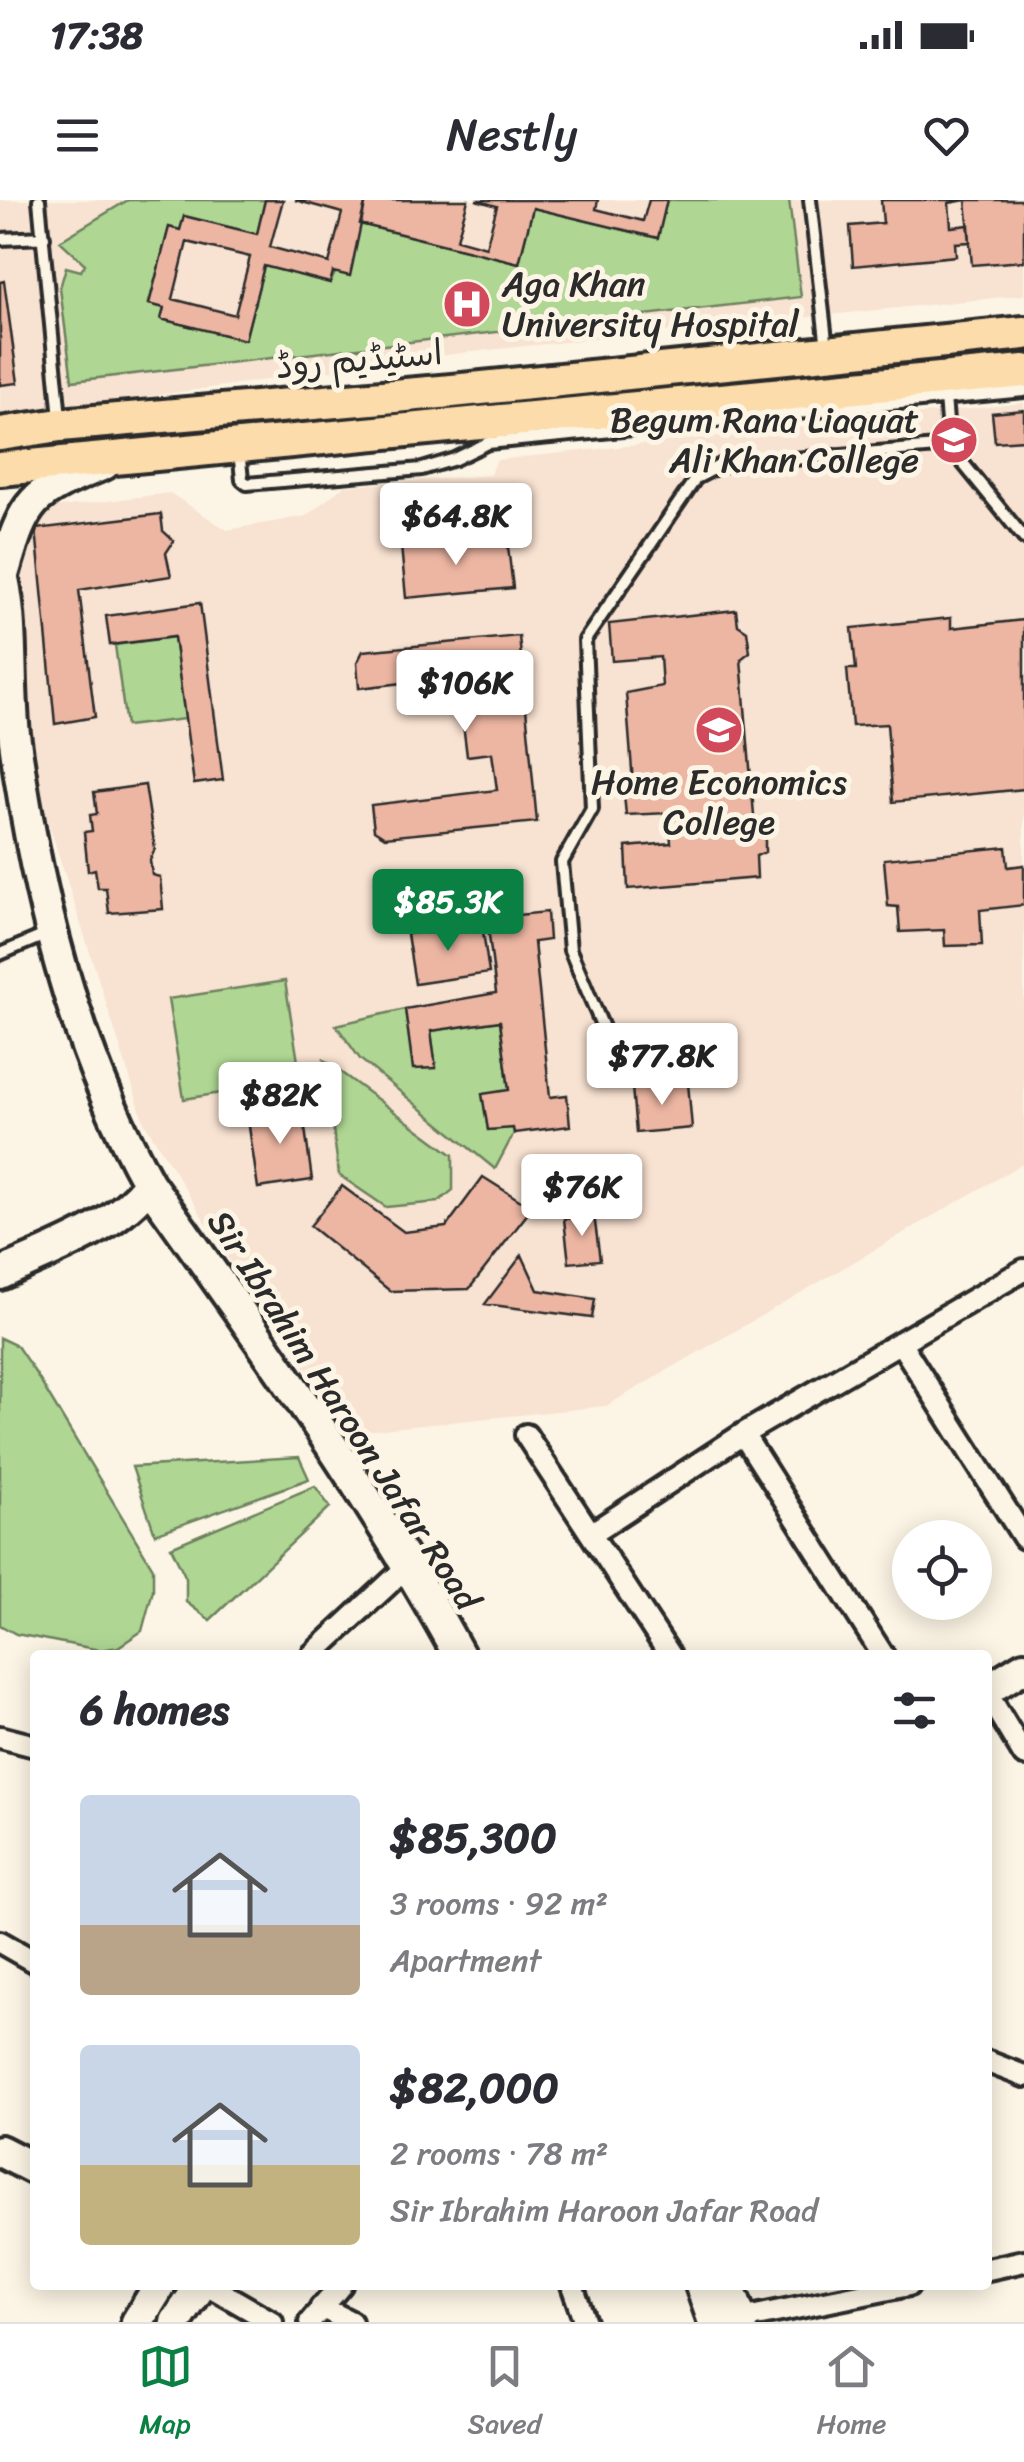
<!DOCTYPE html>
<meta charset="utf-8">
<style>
:root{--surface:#fff;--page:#f7f7f7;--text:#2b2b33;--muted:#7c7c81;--line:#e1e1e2;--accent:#0b8043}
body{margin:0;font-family:Sriracha,"Playpen Sans Arabic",sans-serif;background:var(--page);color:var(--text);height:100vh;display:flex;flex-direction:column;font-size:38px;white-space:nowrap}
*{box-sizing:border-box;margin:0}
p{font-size:32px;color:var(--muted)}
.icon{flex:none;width:55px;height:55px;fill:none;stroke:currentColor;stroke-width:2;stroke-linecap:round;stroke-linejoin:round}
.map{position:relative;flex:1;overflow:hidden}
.panel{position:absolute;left:30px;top:1450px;width:962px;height:640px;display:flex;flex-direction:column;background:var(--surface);border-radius:10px;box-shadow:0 5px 25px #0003}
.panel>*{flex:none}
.controls{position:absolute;left:892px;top:1320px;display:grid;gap:20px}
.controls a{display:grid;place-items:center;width:100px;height:100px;border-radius:50%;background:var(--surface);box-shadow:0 5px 25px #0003;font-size:50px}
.price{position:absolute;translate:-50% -85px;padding:0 22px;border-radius:10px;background:#fff;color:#222;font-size:32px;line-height:65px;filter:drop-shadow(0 2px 5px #0008)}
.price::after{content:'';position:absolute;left:50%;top:60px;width:30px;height:22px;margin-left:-15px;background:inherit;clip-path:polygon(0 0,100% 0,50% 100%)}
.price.active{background:var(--accent);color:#fff}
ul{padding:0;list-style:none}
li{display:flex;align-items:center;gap:30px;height:250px;padding:0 50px}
li span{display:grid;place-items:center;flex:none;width:280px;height:200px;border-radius:10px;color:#555}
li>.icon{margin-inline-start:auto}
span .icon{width:120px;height:120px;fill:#fffc;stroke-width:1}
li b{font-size:42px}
h2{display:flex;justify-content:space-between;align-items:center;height:120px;padding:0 50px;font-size:42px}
.status{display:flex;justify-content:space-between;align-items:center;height:70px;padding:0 50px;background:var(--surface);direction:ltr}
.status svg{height:28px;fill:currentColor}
header{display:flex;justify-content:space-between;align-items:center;height:130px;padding:0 50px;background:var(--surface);font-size:45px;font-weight:600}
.menu{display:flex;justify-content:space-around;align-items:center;height:140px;border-top:2px solid var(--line);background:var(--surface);font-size:28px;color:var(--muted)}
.menu a{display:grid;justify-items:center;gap:5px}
.menu .active{color:var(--accent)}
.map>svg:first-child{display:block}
.built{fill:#f8e2d1}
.green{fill:#afd793;stroke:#6d815f;stroke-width:2.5}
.building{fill:#edb6a3;stroke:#2b2b2b;stroke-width:2.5;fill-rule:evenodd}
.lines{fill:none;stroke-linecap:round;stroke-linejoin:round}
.lane-casing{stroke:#2b2b2b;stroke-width:18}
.street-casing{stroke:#2b2b2b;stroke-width:28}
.secondary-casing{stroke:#2b2b2b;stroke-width:38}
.primary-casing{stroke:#2b2b2b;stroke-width:40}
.lane{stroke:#fcf5e5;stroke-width:10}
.street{stroke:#fcf5e5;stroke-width:20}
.secondary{stroke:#fcf5e5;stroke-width:30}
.primary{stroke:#fddcac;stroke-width:32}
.labels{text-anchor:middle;stroke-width:10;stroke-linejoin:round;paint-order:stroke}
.poi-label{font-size:35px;fill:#2b2b2b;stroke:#fcf5e5;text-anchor:start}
.street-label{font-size:35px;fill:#2b2b2b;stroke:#fcf5e5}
</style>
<div class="status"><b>17:38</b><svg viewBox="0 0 49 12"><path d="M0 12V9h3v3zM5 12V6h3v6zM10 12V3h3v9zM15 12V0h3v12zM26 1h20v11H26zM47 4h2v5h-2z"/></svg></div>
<header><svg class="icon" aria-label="menu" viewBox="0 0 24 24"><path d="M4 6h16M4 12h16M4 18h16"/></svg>Nestly<svg class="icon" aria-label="heart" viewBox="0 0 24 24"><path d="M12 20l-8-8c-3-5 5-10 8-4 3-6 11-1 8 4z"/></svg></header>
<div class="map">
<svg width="1024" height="2122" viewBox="0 0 1024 2122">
<rect width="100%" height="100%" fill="#fcf5e5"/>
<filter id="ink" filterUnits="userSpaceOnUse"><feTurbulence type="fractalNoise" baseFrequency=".01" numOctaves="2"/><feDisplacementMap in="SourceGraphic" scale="20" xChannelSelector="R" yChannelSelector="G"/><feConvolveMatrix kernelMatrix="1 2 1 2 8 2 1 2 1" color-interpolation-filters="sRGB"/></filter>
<g filter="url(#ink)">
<!-- built -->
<path class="built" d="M 0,0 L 1024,0 L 1024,95 L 469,152 L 0,217 Z
M 1024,203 L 1024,963 L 606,1206 L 363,1231 L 299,1160 L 279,1117 L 229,1060 L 144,922 L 43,606 L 13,428 L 19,327 L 52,308 L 170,293 L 227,330 L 306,316 L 344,286 L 490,275 L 497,260 Z"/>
<!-- green -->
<path class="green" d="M 128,0 L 265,0 L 257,34 L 185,16 L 180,30 L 169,27 L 149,103 L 164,108 L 162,119 L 245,140 L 264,66 L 330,83 L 360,24 L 519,63 L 533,8 L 657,38 L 667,0 L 789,0 L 801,97 L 72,181 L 60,88 L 66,67 L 81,71 L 85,64 L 60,41 Z
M 174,437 L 185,519 L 126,526 L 115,445 Z
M 285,781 L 301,880 L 184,899 L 168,799 Z
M 405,809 L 414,869 L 436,867 L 431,831 L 500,821 L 509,890 L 483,895 L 488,930 L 513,928 L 514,933 L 495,969 L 360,859 L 336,825 Z
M 324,860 L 453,955 L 453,990 L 438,1002 L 386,1007 L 339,975 Z
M 0,1138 L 17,1146 L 36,1174 L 153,1368 L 153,1390 L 142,1431 L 118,1447 L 100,1450 L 16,1434 L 0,1425 Z
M 299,1257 L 309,1279 L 155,1334 L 132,1267 Z
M 315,1286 L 330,1307 L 210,1420 L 186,1402 L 186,1378 L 171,1347 Z"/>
<!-- building -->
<path class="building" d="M 265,0 L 283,0 L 270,47 L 329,63 L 342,13 L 295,0 L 366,0 L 350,76 L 333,72 L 330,83 L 264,66 L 245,140 L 161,119 L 164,108 L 149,104 L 169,27 L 180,30 L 184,16 L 257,34 ZM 187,42 L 250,57 L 235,115 L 173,99 Z
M 366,0 L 468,0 L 457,39 L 486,47 L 497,6 L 476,0 L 598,0 L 596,9 L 643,21 L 649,0 L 667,0 L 658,38 L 533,8 L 519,63 L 360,24 Z
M 881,0 L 966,0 L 949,3 L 951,27 L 969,25 L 970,42 L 955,43 L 956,56 L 853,66 L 850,26 L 883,23 Z
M 966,0 L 1024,0 L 1024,61 L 972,65 Z
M 4,81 L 18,183 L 0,185 L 0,82 Z
M 1024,210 L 1024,240 L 995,242 L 992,213 Z
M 161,314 L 163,331 L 174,341 L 166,353 L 171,376 L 79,390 L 95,517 L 55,524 L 36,329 Z
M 507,338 L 513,388 L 406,398 L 401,346 Z
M 200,403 L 223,580 L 194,584 L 174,437 L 110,445 L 106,416 Z
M 736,410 L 738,425 L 747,431 L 750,452 L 741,459 L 755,627 L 765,632 L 765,652 L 756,656 L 757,678 L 628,689 L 626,647 L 671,643 L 669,613 L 626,615 L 623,585 L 633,583 L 626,493 L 662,486 L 660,457 L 612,461 L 609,424 Z
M 951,418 L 951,428 L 1024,420 L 1024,589 L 893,602 L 887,524 L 852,526 L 847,469 L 856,469 L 852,428 Z
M 519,436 L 537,622 L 385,637 L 374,630 L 371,605 L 497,590 L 492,553 L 467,556 L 461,508 L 495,504 L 491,473 L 359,488 L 357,463 L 363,451 Z
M 145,585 L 155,649 L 150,660 L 152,675 L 160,677 L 163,709 L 109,713 L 106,688 L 98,688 L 95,669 L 88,671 L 84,632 L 92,631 L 90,615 L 97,614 L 94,592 Z
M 1006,647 L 1008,667 L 1024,665 L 1024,705 L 980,710 L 982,745 L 945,746 L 944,730 L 900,732 L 898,707 L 888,706 L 884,659 Z
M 547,712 L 549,740 L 534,742 L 550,897 L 567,895 L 570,926 L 514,933 L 513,928 L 488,930 L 482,894 L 509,890 L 500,821 L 431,831 L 436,868 L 413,869 L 405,809 L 496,793 L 487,718 Z
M 482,724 L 489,773 L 415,784 L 407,734 Z
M 688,883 L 692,928 L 636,933 L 632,887 Z
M 302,906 L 312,980 L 258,988 L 247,913 Z
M 588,970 L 592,1003 L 564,1007 L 558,973 Z
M 483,977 L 532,1008 L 469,1089 L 390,1091 L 310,1026 L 342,986 L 404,1032 L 446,1027 Z
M 594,1015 L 600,1060 L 569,1063 L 564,1019 Z
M 522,1055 L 538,1090 L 595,1099 L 592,1118 L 485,1104 Z"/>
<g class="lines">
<!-- lane casing -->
<g class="lane-casing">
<path id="lane" d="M 39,0 L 60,218
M 810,0 L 827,148
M 0,39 L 44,37
M 949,246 L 1024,338
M 239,250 L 242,280 L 247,284 L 422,269 L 455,259 L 488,243 L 1024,191
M 0,754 L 50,733
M 621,870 L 570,750 L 562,662 L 592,609 L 585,440 L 696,278 L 721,265 L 949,246 L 944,185"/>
</g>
<!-- street casing -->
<g class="street-casing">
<path id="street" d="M 900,1142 L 1024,1338
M 743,1234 L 883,1455
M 526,1235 L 670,1455
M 592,1333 L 743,1234 L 1024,1070
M 312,1455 L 409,1365
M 988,1495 L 1024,1555
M 0,1537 L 35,1546
M 0,1742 L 35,1762
M 988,1862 L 1024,1876
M 988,2069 L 1024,2061
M 208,2085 L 272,2122
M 572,2085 L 585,2122
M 321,2107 L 351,2122
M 741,2119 L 909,2085
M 310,2122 L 341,2085"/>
</g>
<!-- secondary casing -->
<g class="secondary-casing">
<path id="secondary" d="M 0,367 C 14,413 8,484 14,534 C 35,688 73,848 149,984 C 258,1137 369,1290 459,1455
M 3,375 C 25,298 30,294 104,264
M 0,1074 C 52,1049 113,1031 149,984
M 988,1489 L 1024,1467
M 0,1951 L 35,1969
M 701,2085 L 714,2122
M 728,2085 L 742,2122
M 137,2122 L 160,2085
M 176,2122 L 201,2085"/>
</g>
<!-- primary casing -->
<g class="primary-casing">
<path id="primary" d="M 0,234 L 60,225 L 452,191 L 1024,133
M 0,269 L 1024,171"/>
</g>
<!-- lane -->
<use href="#lane" class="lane"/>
<!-- street -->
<use href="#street" class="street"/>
<!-- secondary -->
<use href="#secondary" class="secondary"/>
<!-- primary -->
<use href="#primary" class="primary"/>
</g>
</g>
<!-- icons -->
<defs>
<g id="hospital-disc" transform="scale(2.5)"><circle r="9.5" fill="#d1495b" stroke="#fcf5e5"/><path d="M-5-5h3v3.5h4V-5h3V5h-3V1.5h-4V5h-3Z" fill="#fff"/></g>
<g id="university-disc" transform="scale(2.5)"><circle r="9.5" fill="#d1495b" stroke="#fcf5e5"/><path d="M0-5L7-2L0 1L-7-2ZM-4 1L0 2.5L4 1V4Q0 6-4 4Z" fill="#fff"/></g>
</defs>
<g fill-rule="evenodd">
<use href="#hospital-disc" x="467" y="104"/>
<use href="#university-disc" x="954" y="240"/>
<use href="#university-disc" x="719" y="530"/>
</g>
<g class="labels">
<!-- poi labels -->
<g class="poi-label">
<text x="502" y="96">Aga Khan<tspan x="502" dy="40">University Hospital</tspan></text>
<text x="919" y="232" text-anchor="end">Begum Rana Liaquat<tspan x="919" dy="40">Ali Khan College</tspan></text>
<text x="719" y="594" text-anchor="middle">Home Economics<tspan x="719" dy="40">College</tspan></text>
</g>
<!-- street labels -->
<g class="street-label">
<text transform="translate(359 159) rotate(-5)" y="12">اسٹیڈیم روڈ</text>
<text transform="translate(344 1210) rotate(57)" y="12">Sir Ibrahim Haroon Jafar Road</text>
</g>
</g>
</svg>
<div class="controls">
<a><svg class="icon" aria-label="locate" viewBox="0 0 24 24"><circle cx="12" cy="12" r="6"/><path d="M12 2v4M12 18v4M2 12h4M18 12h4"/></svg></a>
</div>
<b class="price" style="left:456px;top:368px">$64.8K</b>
<b class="price" style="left:465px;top:535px">$106K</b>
<b class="price active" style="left:448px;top:754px">$85.3K</b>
<b class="price" style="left:662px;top:908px">$77.8K</b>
<b class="price" style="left:280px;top:947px">$82K</b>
<b class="price" style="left:582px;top:1039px">$76K</b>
<section class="panel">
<h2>6 homes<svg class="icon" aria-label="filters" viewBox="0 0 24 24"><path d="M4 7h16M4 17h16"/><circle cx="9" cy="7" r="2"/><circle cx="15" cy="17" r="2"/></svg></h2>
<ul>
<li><span style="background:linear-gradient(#c9d6e8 65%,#b9a48a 0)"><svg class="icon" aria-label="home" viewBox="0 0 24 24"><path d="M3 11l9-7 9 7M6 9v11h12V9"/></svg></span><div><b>$85,300</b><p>3 rooms · 92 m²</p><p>Apartment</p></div></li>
<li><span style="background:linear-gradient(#c9d6e8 60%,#c2b280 0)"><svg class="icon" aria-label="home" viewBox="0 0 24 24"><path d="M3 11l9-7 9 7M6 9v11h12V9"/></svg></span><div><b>$82,000</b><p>2 rooms · 78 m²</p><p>Sir Ibrahim Haroon Jafar Road</p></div></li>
</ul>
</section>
</div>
<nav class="menu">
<a class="active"><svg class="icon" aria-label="map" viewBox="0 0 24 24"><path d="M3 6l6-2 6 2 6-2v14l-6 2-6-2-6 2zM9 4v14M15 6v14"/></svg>Map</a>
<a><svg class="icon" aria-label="saved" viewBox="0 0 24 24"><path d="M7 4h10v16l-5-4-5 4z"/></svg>Saved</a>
<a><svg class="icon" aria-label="home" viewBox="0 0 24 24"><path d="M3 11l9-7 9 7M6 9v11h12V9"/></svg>Home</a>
</nav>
